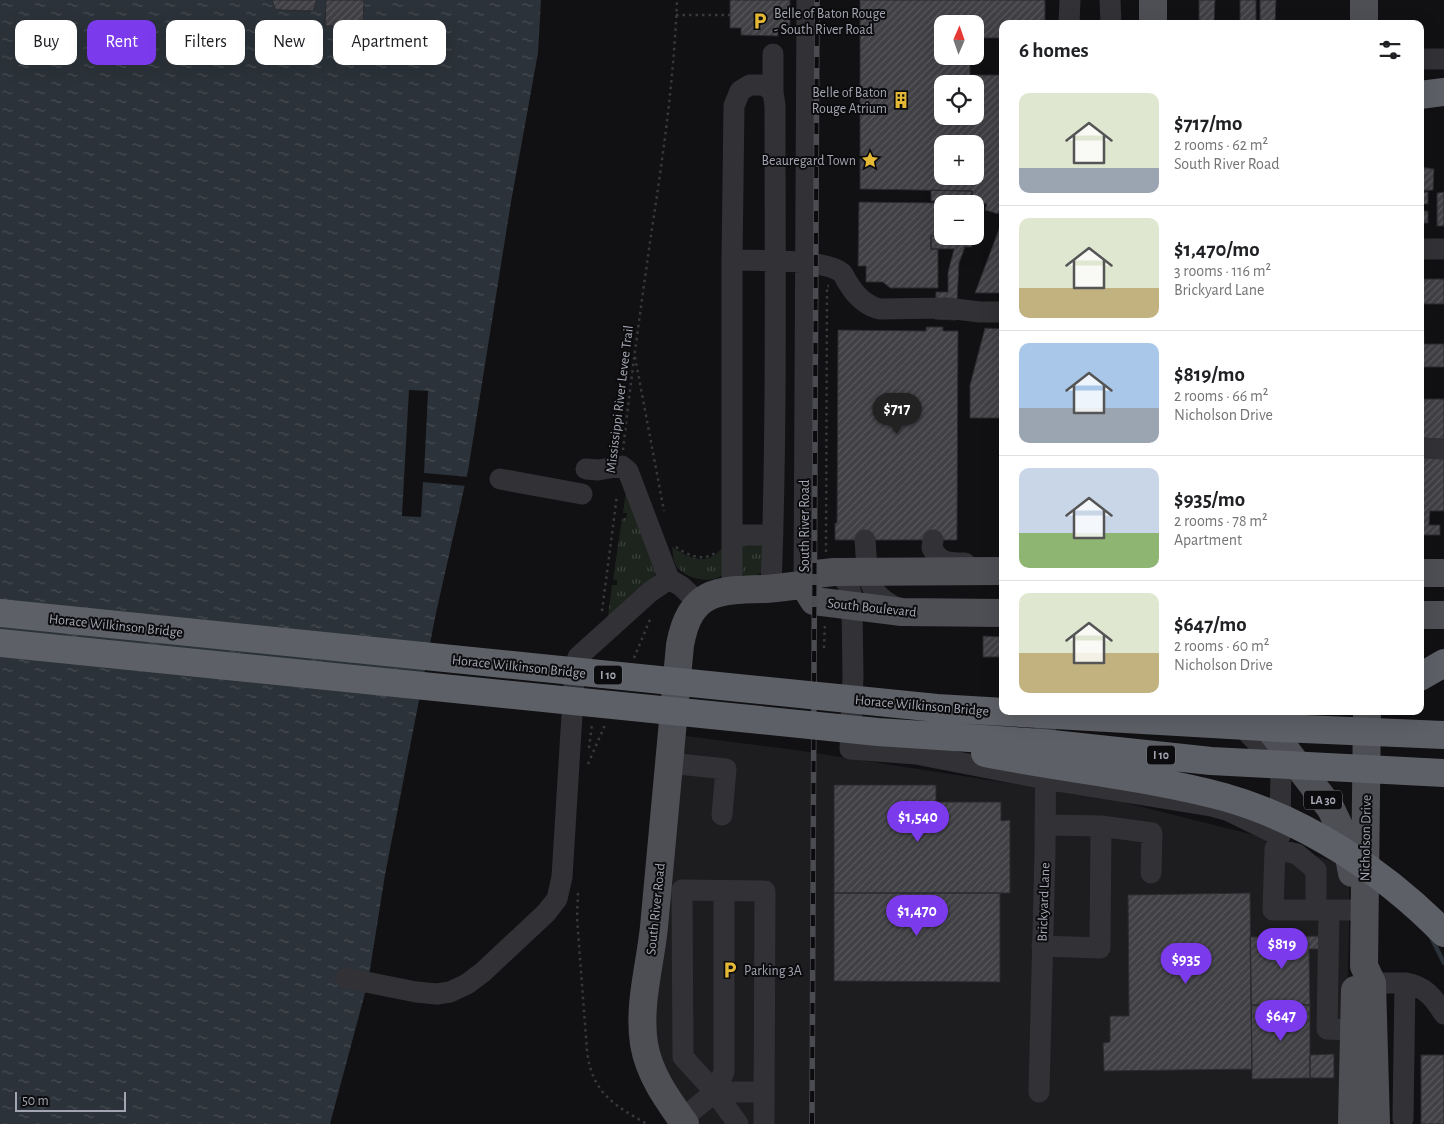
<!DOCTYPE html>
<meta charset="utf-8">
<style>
:root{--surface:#fff;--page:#f2f2f2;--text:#202124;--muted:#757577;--line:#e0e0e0;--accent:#7c3aed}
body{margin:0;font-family:"Alegreya Sans",sans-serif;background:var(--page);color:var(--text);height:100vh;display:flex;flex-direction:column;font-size:19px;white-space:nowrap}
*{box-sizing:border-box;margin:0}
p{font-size:16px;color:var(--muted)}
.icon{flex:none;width:28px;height:28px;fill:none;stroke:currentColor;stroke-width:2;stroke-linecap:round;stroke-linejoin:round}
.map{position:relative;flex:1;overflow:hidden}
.panel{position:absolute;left:999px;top:20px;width:425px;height:695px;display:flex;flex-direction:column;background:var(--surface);border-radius:10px;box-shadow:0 5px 20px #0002}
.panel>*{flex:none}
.guide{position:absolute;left:15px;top:20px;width:475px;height:45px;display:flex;gap:10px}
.needle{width:32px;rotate:2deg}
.fabs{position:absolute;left:934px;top:15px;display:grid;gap:10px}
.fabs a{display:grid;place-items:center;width:50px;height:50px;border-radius:10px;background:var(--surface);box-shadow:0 5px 20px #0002;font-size:25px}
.scale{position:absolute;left:15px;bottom:12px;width:111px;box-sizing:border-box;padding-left:5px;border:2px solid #a3a6b2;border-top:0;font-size:14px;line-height:18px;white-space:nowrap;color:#a3a6b2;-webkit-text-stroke:4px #0c0b0d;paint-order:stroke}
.price{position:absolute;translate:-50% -42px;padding:0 11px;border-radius:18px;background:var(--accent);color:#fff;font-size:16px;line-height:32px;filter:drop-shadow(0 1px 2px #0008)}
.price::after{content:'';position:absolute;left:50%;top:30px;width:15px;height:11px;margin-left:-8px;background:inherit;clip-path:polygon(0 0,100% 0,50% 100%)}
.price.current{background:#222;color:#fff}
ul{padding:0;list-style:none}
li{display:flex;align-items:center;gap:15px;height:125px;padding:0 20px}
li+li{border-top:1px solid var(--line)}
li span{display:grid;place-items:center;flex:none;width:140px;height:100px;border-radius:10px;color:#555}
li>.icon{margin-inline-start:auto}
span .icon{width:60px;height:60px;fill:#fffc;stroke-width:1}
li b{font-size:21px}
h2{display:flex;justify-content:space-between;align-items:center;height:60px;padding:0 20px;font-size:21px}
.pill{padding:0 18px;border-radius:10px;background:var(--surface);box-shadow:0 5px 20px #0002;font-size:18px;line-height:45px}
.pill.current{background:var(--accent);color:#fff}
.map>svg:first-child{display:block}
.built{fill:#1d1c1f}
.grass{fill:url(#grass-tufts)}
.water{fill:url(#water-ripples)}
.pier{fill:#111012}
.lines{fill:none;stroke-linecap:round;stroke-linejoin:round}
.stream{stroke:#2b3239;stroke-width:4.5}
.building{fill:url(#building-hatch);stroke:#2b2b2e;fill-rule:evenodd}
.path{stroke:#38393d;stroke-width:2.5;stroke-dasharray:2.5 4;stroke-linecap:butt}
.minor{stroke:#323236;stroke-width:21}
.major{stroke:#4e4f55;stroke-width:28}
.highway{stroke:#5e6067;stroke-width:28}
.rail-casing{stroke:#4b4c51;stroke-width:5.5}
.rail{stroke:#0c0b0d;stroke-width:4;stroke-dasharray:11;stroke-linecap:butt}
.highway-bridge{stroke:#5e6067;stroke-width:28}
.labels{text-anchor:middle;stroke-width:4;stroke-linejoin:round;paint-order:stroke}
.shield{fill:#0c0b0d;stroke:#767880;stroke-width:1}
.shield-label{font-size:12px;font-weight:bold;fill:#a3a6b2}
.poi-label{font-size:14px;fill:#a3a6b2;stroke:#0c0b0d;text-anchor:start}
.street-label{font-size:14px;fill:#a3a6b2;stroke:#0c0b0d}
</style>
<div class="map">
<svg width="1444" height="1124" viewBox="0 0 1444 1124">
<defs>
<pattern id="grass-tufts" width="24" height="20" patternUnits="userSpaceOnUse" patternTransform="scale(1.25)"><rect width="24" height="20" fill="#1d241e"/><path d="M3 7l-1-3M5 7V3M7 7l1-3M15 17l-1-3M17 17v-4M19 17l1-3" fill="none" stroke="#3b413c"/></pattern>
<pattern id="water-ripples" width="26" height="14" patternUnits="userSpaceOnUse" patternTransform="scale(1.25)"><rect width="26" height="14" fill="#2b3239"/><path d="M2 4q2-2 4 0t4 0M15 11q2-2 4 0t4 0" fill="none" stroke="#474d53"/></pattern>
<pattern id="building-hatch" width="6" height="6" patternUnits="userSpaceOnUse" patternTransform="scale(1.25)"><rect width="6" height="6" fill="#404045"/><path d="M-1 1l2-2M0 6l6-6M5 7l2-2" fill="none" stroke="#58595d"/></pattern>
</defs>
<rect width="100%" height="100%" fill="#111012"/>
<!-- built -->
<path class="built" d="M 678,735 L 796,750 L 1111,799 L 1254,835 L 1347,866 L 1349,886 L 1349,930 L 1344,1124 L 694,1124 L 674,1095 L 652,1035 Z"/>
<!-- grass -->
<path class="grass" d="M 626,490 L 657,573 L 607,624 L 612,585 L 617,585 L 617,580 L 613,580 L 622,518 L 626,518 L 627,513 L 623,513 Z
M 762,541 L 762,572 L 756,576 L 744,576 L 741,573 L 738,544 Z
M 725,545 L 722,575 C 710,585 686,578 677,567 C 673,561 673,554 672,547 C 694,560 707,567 725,545 Z"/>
<!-- water -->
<path class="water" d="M 0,0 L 541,0 L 538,53 L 511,202 L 468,471 L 436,613 L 385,875 L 368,982 L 330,1124 L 0,1124 Z"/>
<!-- pier -->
<path class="pier" d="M 409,390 L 428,391 L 424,473 L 469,477 L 467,486 L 423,482 L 421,517 L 402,516 Z"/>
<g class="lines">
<!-- stream -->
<path class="stream" d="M 1431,937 L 1444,963"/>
</g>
<!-- building -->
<path class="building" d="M 272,0 L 317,0 L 313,11 L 280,10 L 275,9 Z
M 326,0 L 364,0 L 363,26 L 325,26 Z
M 730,0 L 790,0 L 790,29 L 778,29 L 778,36 L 741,35 L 741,28 L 730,28 Z
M 860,0 L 1045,0 L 1045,24 L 1002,24 L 1002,38 L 975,38 L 975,24 L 942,24 L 942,56 L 970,56 L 970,75 L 1002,75 L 1002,203 L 998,214 L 985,210 L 987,204 L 972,201 L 972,191 L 860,189 ZM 942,84 L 975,84 L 975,116 L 942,116 ZM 942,144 L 975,144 L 975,176 L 942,176 Z
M 1199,0 L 1215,0 L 1214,24 L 1199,24 Z
M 1240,0 L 1256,0 L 1256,24 L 1240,24 Z
M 1260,0 L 1276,0 L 1275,24 L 1260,24 Z
M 1420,167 L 1434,169 L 1433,190 L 1420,191 Z
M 931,190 L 972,191 L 972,201 L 974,201 L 974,204 L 964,204 L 965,201 L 931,201 Z
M 1420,192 L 1428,192 L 1428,204 L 1420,204 Z
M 1444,192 L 1444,226 L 1437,226 L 1437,193 Z
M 859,202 L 938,203 L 938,236 L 931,236 L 931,249 L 938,249 L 938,288 L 890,288 L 883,282 L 866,282 L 866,266 L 858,266 Z
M 1420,211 L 1428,211 L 1428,223 L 1420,223 Z
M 1002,221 L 1002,293 L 975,293 Z
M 938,235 L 969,236 L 967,241 L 972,241 L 972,247 L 965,247 L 959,263 L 956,320 L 935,319 L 936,292 L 948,292 L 948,272 L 954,249 L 931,249 L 931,236 Z
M 1420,279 L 1444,279 L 1444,304 L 1423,304 L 1424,344 L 1444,344 L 1444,367 L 1420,367 Z
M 926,327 L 943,327 L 943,331 L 958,331 L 957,540 L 835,540 L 835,523 L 837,523 L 838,330 L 926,331 Z
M 985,328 L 1002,329 L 1002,418 L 970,418 L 970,385 Z
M 1421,399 L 1444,399 L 1444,443 L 1423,442 L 1423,433 L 1420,433 Z
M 1002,419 L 1002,502 L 1001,502 Z
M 1420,453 L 1444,454 L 1444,511 L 1430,511 L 1429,525 L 1440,525 L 1440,535 L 1420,535 Z
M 983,636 L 1002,637 L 1002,657 L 983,657 Z
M 834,785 L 936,785 L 936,802 L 1001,802 L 1001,821 L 1010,820 L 1010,893 L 834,893 Z
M 834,893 L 1000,893 L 1000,982 L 834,981 Z
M 1250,893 L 1252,1069 L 1104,1071 L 1103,1043 L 1110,1042 L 1110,1016 L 1129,1016 L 1128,895 Z
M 1324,936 L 1324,949 L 1309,949 L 1310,1005 L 1251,1005 L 1250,937 Z
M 1251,1005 L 1310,1005 L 1310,1078 L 1252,1079 Z
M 1334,1054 L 1334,1078 L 1310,1078 L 1310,1055 Z
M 1421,1055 L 1444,1055 L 1444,1124 L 1421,1124 Z"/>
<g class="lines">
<!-- path -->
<path class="path" d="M 676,15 L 730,15
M 635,357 L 664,511
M 623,450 C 631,378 641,306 651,235 C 663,157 674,79 677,0
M 676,547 C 688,555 702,562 715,553
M 826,552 L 827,286 L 829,286
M 602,611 L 617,495
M 824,648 L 825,622
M 634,658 L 651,617
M 589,748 L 592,724
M 588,764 L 605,725
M 578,893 L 577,918 L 587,1051 C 592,1093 614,1105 647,1124"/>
<!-- minor -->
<path class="minor" d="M 1110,0 L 1111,24
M 1069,24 L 1070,0
M 1420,59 L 1444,59
M 773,92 L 773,54
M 1420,249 L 1444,249
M 732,260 L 732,590
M 1420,448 L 1444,449
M 586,469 L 598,470 L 622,466 L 628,471 L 669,579 L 681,586 L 699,603
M 500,479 L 582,494
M 733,535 L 773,535
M 865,540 C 868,576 864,594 902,610
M 933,540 L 932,548 C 939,563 949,563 965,563
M 838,572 L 847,583 L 851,593 L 852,607 L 853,676 L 850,749 L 916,754 L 1045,779 L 1211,806 L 1229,811 L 1280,836
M 804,585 L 807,0
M 771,588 C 777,428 775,267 775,106 L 773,92 L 764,85 L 750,85 L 740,91 L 734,106 L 732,260 C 757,261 824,258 842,273 C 845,276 846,281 848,283 C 856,296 866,306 880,309 L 947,308 L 980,312 L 1002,312
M 1235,719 L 1281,768 L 1280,830
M 669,763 L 726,769 L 722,815
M 1101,826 L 1152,833 L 1151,873
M 1316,910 L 1316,870 L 1297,854 L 1275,849 L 1273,910 L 1329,910
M 1042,946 L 1100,948 L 1101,826 L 1045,825
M 346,978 L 416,992 L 437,994 L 450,992 L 467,984 L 483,972 L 546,913 L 557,899 L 562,877 L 575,666 L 578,657 L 650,592 L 669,579
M 1372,983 L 1405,983 L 1403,1119
M 1405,983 C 1425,986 1434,998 1444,1014
M 1354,1030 L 1327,1029 L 1329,910 L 1364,910
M 715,1092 L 764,1092
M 1039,1092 L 1045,852 L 1046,711
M 682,1119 L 715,1092 L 724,1072 L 724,891
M 738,1124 L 715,1092 L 683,1057 L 682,890 L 765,891 L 764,1124"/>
<!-- major -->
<path class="major" d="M 1364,0 L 1364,24
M 1153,24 L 1153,0
M 1420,573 L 1444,573
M 804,585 L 814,601 L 902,612 L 1002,613
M 804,585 L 815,574 L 834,572 L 1002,571
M 1420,615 L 1444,615
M 1256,711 L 1331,809 L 1346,841 L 1352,873
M 1367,711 L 1364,966 L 1372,983 L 1376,1124
M 685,1124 C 667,1099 649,1074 644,1044 C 638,1005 650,966 654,927 C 663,833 671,739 680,645 C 690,590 717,590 765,589 C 778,588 791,586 804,585
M 1352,1124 L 1355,990"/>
<!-- highway -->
<path class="highway" d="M 1420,95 L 1444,92
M 1420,677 L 1444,663"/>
<!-- rail casing -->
<g class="rail-casing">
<path id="rail" d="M 812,1124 L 817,0"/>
</g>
<!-- rail -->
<use href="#rail" class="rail"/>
<!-- highway-bridge -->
<path class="highway-bridge" d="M 0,613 L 937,708 L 1280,728 L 1444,735
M 0,643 L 878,732 L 1043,743 L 1211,761 L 1444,773
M 985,753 C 1064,769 1146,776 1224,797 C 1306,820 1384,872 1444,933"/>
</g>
<!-- icons -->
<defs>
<g id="parking-bare" transform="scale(1.35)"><path d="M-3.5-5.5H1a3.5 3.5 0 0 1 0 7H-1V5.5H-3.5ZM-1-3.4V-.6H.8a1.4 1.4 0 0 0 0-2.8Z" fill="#e4b936" stroke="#0c0b0d" stroke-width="2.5" paint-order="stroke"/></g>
<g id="building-bare" transform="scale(1.35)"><path d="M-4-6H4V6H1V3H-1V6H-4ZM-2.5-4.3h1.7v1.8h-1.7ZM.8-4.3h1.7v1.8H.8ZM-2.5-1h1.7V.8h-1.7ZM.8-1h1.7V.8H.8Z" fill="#e4b936" stroke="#0c0b0d" stroke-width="2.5" paint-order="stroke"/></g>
<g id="sight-bare" transform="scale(1.35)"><path d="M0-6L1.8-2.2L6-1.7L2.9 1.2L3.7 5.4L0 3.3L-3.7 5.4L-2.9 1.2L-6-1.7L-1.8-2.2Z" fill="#e4b936" stroke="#0c0b0d" stroke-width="2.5" paint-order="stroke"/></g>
</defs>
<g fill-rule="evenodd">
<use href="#parking-bare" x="760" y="21"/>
<use href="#building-bare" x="901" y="100"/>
<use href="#sight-bare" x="870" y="160"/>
<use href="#parking-bare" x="730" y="970"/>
</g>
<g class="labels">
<!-- shield labels -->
<g class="shield">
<rect x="594" y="665.5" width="28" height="19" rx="4"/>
<rect x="1147" y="745.5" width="28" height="19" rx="4"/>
<rect x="1304" y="790.5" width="38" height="19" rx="4"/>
</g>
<g class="shield-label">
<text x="608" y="679">I 10</text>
<text x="1161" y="759">I 10</text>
<text x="1323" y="804">LA 30</text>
</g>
<!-- poi labels -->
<g class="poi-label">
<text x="774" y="18">Belle of Baton Rouge<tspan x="774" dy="16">- South River Road</tspan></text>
<text x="887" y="97" text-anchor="end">Belle of Baton<tspan x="887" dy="16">Rouge Atrium</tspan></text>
<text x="856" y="165" text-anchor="end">Beauregard Town</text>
<text x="744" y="975">Parking 3A</text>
</g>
<!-- street labels -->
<g class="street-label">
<text transform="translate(619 399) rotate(-83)" y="5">Mississippi River Levee Trail</text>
<text transform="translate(804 526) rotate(-90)" y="5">South River Road</text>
<text transform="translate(872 607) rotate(6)" y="5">South Boulevard</text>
<text transform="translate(116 625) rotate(6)" y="5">Horace Wilkinson Bridge</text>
<text transform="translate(519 666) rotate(6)" y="5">Horace Wilkinson Bridge</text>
<text transform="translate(922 705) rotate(5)" y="5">Horace Wilkinson Bridge</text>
<text transform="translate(1365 838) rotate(-89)" y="5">Nicholson Drive</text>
<text transform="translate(1043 902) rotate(-88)" y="5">Brickyard Lane</text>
<text transform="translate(655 909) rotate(-84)" y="5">South River Road</text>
</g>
</g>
</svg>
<div class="fabs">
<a><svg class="needle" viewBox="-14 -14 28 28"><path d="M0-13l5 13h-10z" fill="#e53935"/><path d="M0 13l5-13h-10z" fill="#757577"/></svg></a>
<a><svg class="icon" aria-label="locate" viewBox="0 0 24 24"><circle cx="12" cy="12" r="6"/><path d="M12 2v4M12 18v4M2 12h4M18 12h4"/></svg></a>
<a>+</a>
<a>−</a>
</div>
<div class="scale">50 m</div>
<b class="price current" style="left:897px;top:435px">$717</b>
<b class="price" style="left:918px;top:843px">$1,540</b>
<b class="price" style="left:917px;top:937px">$1,470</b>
<b class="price" style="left:1282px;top:970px">$819</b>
<b class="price" style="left:1186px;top:985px">$935</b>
<b class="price" style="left:1281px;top:1042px">$647</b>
<div class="guide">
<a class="pill">Buy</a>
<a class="pill current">Rent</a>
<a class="pill">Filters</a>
<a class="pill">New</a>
<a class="pill">Apartment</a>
</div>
<section class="panel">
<h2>6 homes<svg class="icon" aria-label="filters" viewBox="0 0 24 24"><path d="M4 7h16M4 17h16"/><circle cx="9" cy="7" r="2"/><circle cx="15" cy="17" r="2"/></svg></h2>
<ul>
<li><span style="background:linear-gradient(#dfe7d0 75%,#9aa5b1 0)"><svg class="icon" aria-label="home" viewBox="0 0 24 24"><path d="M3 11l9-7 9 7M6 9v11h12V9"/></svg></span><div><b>$717/mo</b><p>2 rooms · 62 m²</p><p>South River Road</p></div></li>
<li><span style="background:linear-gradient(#dfe7d0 70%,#c2b280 0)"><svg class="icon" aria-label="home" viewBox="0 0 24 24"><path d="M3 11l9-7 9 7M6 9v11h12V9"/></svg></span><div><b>$1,470/mo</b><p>3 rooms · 116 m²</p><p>Brickyard Lane</p></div></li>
<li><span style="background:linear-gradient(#a9c7e8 65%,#9aa5b1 0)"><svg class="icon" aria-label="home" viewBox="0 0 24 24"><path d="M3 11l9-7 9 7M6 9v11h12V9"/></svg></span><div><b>$819/mo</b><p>2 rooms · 66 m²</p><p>Nicholson Drive</p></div></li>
<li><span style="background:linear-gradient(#c9d6e8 65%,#8fb573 0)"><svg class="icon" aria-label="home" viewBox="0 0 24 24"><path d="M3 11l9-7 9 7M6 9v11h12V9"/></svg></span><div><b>$935/mo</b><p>2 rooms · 78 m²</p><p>Apartment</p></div></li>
<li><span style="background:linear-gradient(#dfe7d0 60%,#c2b280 0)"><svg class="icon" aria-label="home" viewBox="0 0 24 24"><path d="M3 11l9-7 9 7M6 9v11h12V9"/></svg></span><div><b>$647/mo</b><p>2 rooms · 60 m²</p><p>Nicholson Drive</p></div></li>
</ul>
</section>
</div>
